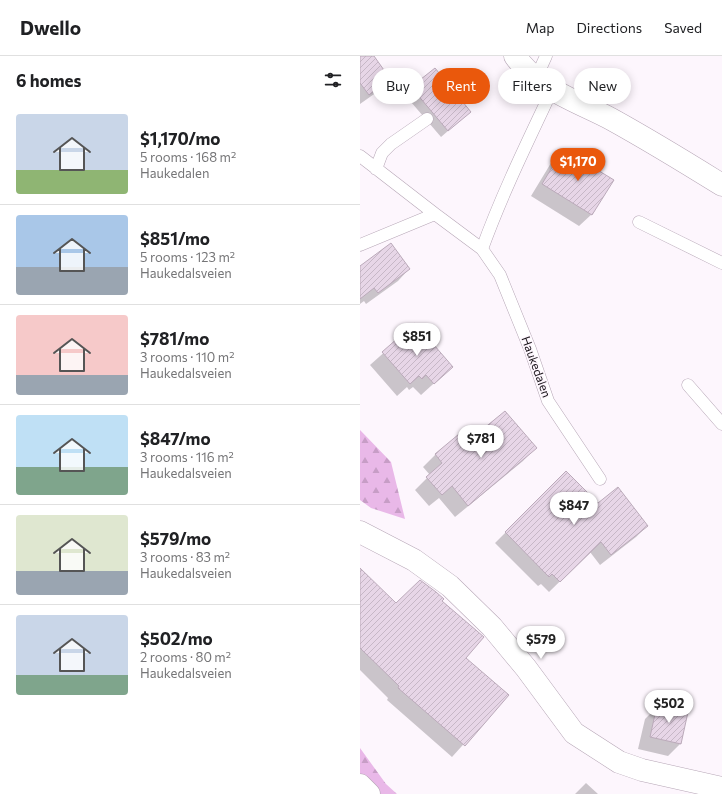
<!DOCTYPE html>
<meta charset="utf-8">
<style>
:root{--surface:#fff;--page:#f6f6f6;--text:#202124;--muted:#757577;--line:#e0e0e0;--accent:#ea580c}
body{margin:0;font-family:Commissioner,sans-serif;background:var(--page);color:var(--text);height:100vh;display:flex;flex-direction:column;font-size:15px;white-space:nowrap}
*{box-sizing:border-box;margin:0}
p{font-size:13px;color:var(--muted)}
.icon{flex:none;width:22px;height:22px;fill:none;stroke:currentColor;stroke-width:2;stroke-linecap:round;stroke-linejoin:round}
.map{position:relative;flex:1;overflow:hidden}
.panel{display:flex;flex-direction:column;background:var(--surface);width:360px}
.panel>*{flex:none}
.top-card{position:absolute;left:12px;top:12px;width:290px;height:36px;display:flex;gap:8px}
.price{position:absolute;translate:-50% -34px;padding:0 9px;border-radius:14px;background:#fff;color:#222;font-size:13px;line-height:26px;filter:drop-shadow(0 1px 2px #0008)}
.price::after{content:'';position:absolute;left:50%;top:24px;width:12px;height:9px;margin-left:-6px;background:inherit;clip-path:polygon(0 0,100% 0,50% 100%)}
.price.selected{background:var(--accent);color:#fff}
ul{padding:0;list-style:none}
li{display:flex;align-items:center;gap:12px;height:100px;padding:0 16px}
li+li{border-top:1px solid var(--line)}
li span{display:grid;place-items:center;flex:none;width:112px;height:80px;border-radius:4px;color:#555}
li>.icon{margin-inline-start:auto}
span .icon{width:48px;height:48px;fill:#fffc;stroke-width:1}
li b{font-size:17px}
h2{display:flex;justify-content:space-between;align-items:center;height:48px;padding:0 16px;font-size:17px}
.chip{padding:0 14px;border-radius:18px;background:var(--surface);box-shadow:0 2px 10px #0003;font-size:14px;line-height:36px}
.chip.selected{background:var(--accent);color:#fff}
header{display:flex;align-items:center;gap:24px;box-sizing:border-box;height:56px;padding:0 20px;background:var(--surface);border-bottom:1px solid var(--line)}
header strong{font-size:19px}
nav{display:flex;gap:22px;margin-inline-start:auto;font-size:14px}
main{display:flex;flex:1;min-height:0}
.map>svg:first-child{display:block}
.forest{fill:url(#forest-firs)}
.shadow{fill:#0003}
.building{fill:url(#building-hatch);stroke:#bbaaba}
.lines{fill:none;stroke-linecap:round;stroke-linejoin:round}
.lane-casing{stroke:#b6a6b6;stroke-width:13}
.street-casing{stroke:#b6a6b6;stroke-width:23}
.secondary-casing{stroke:#b6a6b6;stroke-width:23}
.lane{stroke:#fff;stroke-width:12}
.street{stroke:#fff;stroke-width:22}
.secondary{stroke:#fff;stroke-width:22}
.labels{text-anchor:middle;stroke-width:3;stroke-linejoin:round;paint-order:stroke}
.street-label{font-size:12px;fill:#1a151a;stroke:#fdf6fd}
</style>
<header>
<strong>Dwello</strong>
<nav><a>Map</a><a>Directions</a><a>Saved</a></nav>
</header>
<main>
<section class="panel">
<h2>6 homes<svg class="icon" aria-label="filters" viewBox="0 0 24 24"><path d="M4 7h16M4 17h16"/><circle cx="9" cy="7" r="2"/><circle cx="15" cy="17" r="2"/></svg></h2>
<ul>
<li><span style="background:linear-gradient(#c9d6e8 70%,#8fb573 0)"><svg class="icon" aria-label="home" viewBox="0 0 24 24"><path d="M3 11l9-7 9 7M6 9v11h12V9"/></svg></span><div><b>$1,170/mo</b><p>5 rooms · 168 m²</p><p>Haukedalen</p></div></li>
<li><span style="background:linear-gradient(#a9c7e8 65%,#9aa5b1 0)"><svg class="icon" aria-label="home" viewBox="0 0 24 24"><path d="M3 11l9-7 9 7M6 9v11h12V9"/></svg></span><div><b>$851/mo</b><p>5 rooms · 123 m²</p><p>Haukedalsveien</p></div></li>
<li><span style="background:linear-gradient(#f6c9c9 75%,#9aa5b1 0)"><svg class="icon" aria-label="home" viewBox="0 0 24 24"><path d="M3 11l9-7 9 7M6 9v11h12V9"/></svg></span><div><b>$781/mo</b><p>3 rooms · 110 m²</p><p>Haukedalsveien</p></div></li>
<li><span style="background:linear-gradient(#bfe0f5 65%,#7fa58c 0)"><svg class="icon" aria-label="home" viewBox="0 0 24 24"><path d="M3 11l9-7 9 7M6 9v11h12V9"/></svg></span><div><b>$847/mo</b><p>3 rooms · 116 m²</p><p>Haukedalsveien</p></div></li>
<li><span style="background:linear-gradient(#dfe7d0 70%,#9aa5b1 0)"><svg class="icon" aria-label="home" viewBox="0 0 24 24"><path d="M3 11l9-7 9 7M6 9v11h12V9"/></svg></span><div><b>$579/mo</b><p>3 rooms · 83 m²</p><p>Haukedalsveien</p></div></li>
<li><span style="background:linear-gradient(#c9d6e8 75%,#7fa58c 0)"><svg class="icon" aria-label="home" viewBox="0 0 24 24"><path d="M3 11l9-7 9 7M6 9v11h12V9"/></svg></span><div><b>$502/mo</b><p>2 rooms · 80 m²</p><p>Haukedalsveien</p></div></li>
</ul>
</section>
<div class="map">
<svg width="362" height="738" viewBox="0 0 362 738">
<defs>
<pattern id="forest-firs" width="22" height="20" patternUnits="userSpaceOnUse"><rect width="22" height="20" fill="#e9b8e8"/><path d="M5 1l3.5 6h-7zM16 11l3.5 6h-7z" fill="#c79dc6"/></pattern>
<pattern id="building-hatch" width="6" height="6" patternUnits="userSpaceOnUse"><rect width="6" height="6" fill="#e7d6e7"/><path d="M-1 1l2-2M0 6l6-6M5 7l2-2" fill="none" stroke="#c6b7c6"/></pattern>
</defs>
<rect width="100%" height="100%" fill="#fdf6fd"/>
<!-- forest -->
<path class="forest" d="M 0,374 L 31,406 L 45,463 L 11,452 L 0,444 Z
M 0,692 L 26,728 L 37,738 L 0,738 Z"/>
<!-- shadow -->
<path class="shadow" d="M 0,0 L 12,0 L 29,24 L 17,36 L 0,48 Z
M 52,32 L 110,56 L 81,81 L 45,39 Z
M 204,95 L 232,158 L 219,170 L 171,140 L 191,107 Z
M 0,211 L 49,213 L 38,225 L 6,248 L 4,245 L 0,248 Z
M 55,269 L 92,311 L 61,339 L 53,331 L 49,334 L 47,331 L 37,340 L 10,309 Z
M 99,380 L 106,389 L 175,392 L 163,405 L 95,461 L 79,442 L 69,450 L 55,434 L 70,419 L 63,411 L 75,399 Z
M 206,416 L 238,448 L 287,470 L 276,481 L 240,509 L 230,496 L 189,536 L 181,528 L 178,530 L 135,487 Z
M 0,513 L 36,549 L 81,545 L 104,602 L 147,640 L 92,701 L 27,644 L 28,642 L 0,614 Z
M 297,651 L 320,688 L 308,700 L 278,693 L 285,663 Z
M 226,727 L 238,738 L 215,738 Z"/>
<!-- building -->
<path class="building" d="M 0,0 L 14,0 L 31,24 L 9,39 L 0,27 Z
M 75,12 L 111,56 L 88,75 L 51,31 Z
M 203,93 L 254,124 L 232,159 L 182,128 Z
M 31,187 L 50,213 L 18,237 L 14,232 L 0,243 L 0,210 Z
M 55,267 L 93,311 L 74,328 L 66,319 L 62,323 L 59,320 L 50,328 L 22,296 Z
M 145,355 L 177,392 L 108,450 L 92,430 L 82,439 L 66,421 L 82,407 L 75,398 L 99,378 L 106,387 Z
M 206,415 L 238,447 L 258,431 L 288,470 L 251,499 L 241,486 L 200,526 L 192,518 L 189,521 L 145,476 Z
M 0,512 L 36,547 L 60,524 L 76,536 L 84,543 L 82,545 L 124,581 L 106,602 L 149,639 L 105,690 L 38,632 L 39,630 L 0,592 Z
M 297,649 L 328,656 L 321,688 L 290,681 Z"/>
<g class="lines">
<!-- lane casing -->
<g class="lane-casing">
<path id="lane" d="M 176,22 L 186,0
M 192,34 C 167,87 142,138 122,193 L 140,219 L 170,293 L 188,345 L 240,423
M 0,100 L 75,158 L 122,193
M 16,113 L 22,97 L 31,88 L 67,63
M 279,166 L 362,207
M 0,189 L 75,158
M 328,329 L 362,368"/>
</g>
<!-- street casing -->
<g class="street-casing">
<path id="street" d="M 155,0 C 179,34 217,45 251,63 C 289,84 325,106 362,129
M 0,476 L 54,504 L 90,530 L 132,571 L 166,612 L 214,677 L 259,706 L 282,714 L 362,732"/>
</g>
<!-- secondary casing -->
<g class="secondary-casing">
<path id="secondary" d="M 0,729 L 9,738"/>
</g>
<!-- lane -->
<use href="#lane" class="lane"/>
<!-- street -->
<use href="#street" class="street"/>
<!-- secondary -->
<use href="#secondary" class="secondary"/>
</g>
<g class="labels">
<!-- street labels -->
<g class="street-label">
<text transform="translate(176 311) rotate(70)" y="4">Haukedalen</text>
</g>
</g>
</svg>
<b class="price selected" style="left:218px;top:126px">$1,170</b>
<b class="price" style="left:57px;top:301px">$851</b>
<b class="price" style="left:121px;top:403px">$781</b>
<b class="price" style="left:214px;top:470px">$847</b>
<b class="price" style="left:181px;top:604px">$579</b>
<b class="price" style="left:309px;top:668px">$502</b>
<div class="top-card">
<a class="chip">Buy</a>
<a class="chip selected">Rent</a>
<a class="chip">Filters</a>
<a class="chip">New</a>
</div>
</div>
</main>
